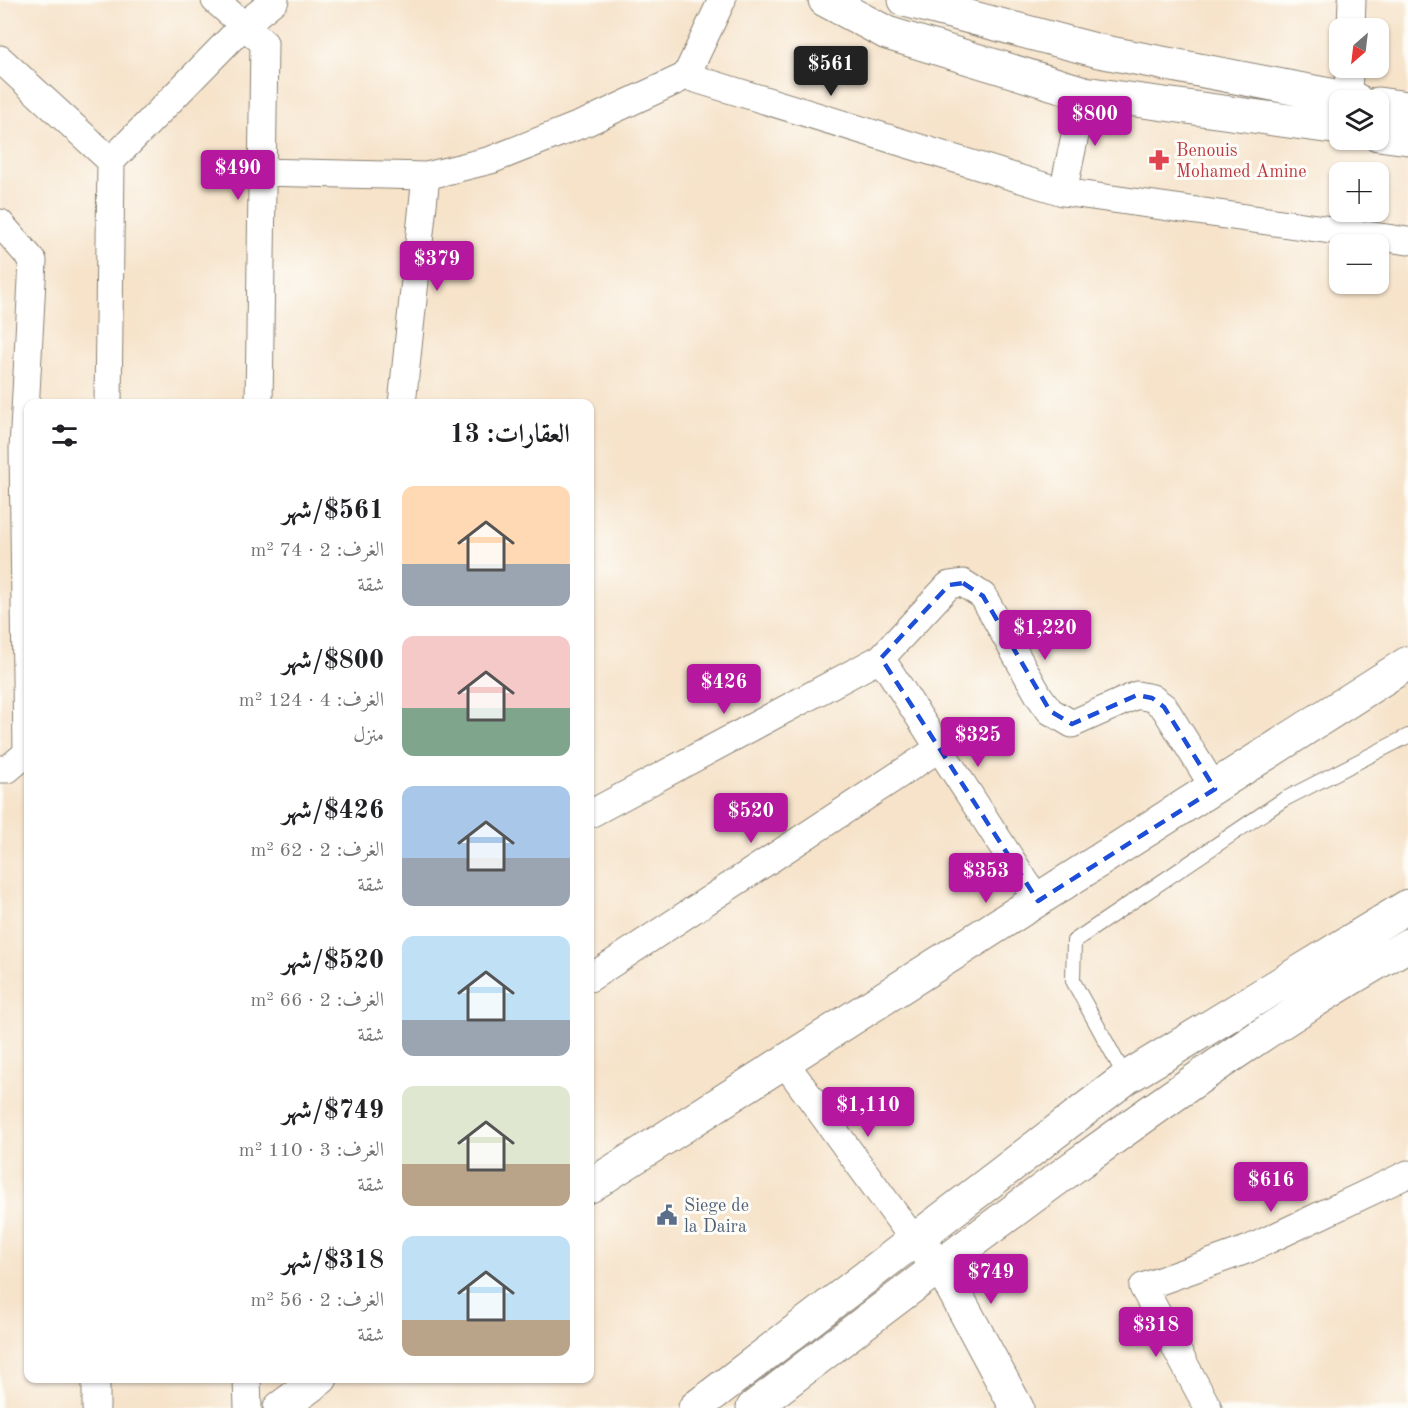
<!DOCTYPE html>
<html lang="ar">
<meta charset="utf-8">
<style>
:root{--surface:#fff;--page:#f2f2f2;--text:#202124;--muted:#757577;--accent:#b5179e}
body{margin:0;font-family:"Old Standard TT",Amiri,serif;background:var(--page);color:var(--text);direction:rtl;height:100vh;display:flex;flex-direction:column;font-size:22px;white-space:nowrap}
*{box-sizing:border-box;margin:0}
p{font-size:20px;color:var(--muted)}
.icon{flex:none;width:33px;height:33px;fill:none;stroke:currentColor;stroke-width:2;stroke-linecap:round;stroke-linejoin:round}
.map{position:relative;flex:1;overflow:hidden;direction:ltr}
.panel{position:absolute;left:24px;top:399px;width:570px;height:984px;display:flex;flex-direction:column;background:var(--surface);border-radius:12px;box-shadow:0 2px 4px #0004;direction:rtl}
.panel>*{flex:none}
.needle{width:39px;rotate:208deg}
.fabs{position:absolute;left:1329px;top:18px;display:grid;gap:12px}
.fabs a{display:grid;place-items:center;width:60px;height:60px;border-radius:12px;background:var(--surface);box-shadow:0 2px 4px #0004;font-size:30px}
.price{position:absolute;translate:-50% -51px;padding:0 14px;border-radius:6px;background:var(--accent);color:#fff;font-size:20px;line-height:39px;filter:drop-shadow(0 2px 3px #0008)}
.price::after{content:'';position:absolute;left:50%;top:36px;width:18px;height:14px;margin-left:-9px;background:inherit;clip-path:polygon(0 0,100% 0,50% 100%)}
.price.active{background:#222;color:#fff}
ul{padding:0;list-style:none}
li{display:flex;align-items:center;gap:18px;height:150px;padding:0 24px}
li span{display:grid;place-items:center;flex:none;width:168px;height:120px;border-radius:12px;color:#555}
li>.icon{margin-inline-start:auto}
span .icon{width:72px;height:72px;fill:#fffc;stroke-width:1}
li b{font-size:26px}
h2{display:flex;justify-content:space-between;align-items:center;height:72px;padding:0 24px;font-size:26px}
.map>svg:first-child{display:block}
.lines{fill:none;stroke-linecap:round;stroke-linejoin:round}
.service-casing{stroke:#898073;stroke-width:16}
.minor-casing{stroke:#898073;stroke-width:29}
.tertiary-casing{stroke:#898073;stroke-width:35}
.primary-casing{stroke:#898073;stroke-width:35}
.service{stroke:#fff;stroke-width:14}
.minor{stroke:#fff;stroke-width:27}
.tertiary{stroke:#fff;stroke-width:33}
.primary{stroke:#fff;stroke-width:33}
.marked{fill:none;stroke:#1d4ed8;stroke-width:4.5;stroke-dasharray:12 8;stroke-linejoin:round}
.labels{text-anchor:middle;stroke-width:6;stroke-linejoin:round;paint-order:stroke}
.health-label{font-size:18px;fill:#be3a42;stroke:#fdfcf7;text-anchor:start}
.service-label{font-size:18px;fill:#4e5e75;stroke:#fdfcf7;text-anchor:start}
</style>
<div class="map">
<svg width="1408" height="1408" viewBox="0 0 1408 1408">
<rect width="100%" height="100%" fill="#fdfcf7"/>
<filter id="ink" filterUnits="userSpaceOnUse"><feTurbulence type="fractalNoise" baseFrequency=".0167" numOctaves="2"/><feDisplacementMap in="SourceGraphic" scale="12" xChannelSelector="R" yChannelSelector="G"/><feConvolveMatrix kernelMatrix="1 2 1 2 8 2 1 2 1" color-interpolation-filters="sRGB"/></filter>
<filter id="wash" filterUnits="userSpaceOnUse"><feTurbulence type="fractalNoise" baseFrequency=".008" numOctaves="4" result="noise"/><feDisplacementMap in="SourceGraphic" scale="24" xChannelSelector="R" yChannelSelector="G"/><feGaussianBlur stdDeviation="1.35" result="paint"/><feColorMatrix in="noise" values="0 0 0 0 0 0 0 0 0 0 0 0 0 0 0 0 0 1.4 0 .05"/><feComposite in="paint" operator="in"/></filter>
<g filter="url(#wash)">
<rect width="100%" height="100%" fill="#f6e3ca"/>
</g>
<g filter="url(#ink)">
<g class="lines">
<!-- service casing -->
<g class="service-casing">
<path id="service" d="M 1126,1078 L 1073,981 L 1074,941 L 1283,800 L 1408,736"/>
</g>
<!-- minor casing -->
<g class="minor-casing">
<path id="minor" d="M 215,0 L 264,43 L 259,404
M 1351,28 L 1352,0
M 0,59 L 111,161
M 686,76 L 722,0
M 1348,99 L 1349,68
M 260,172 L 426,176 L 491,160 L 587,122 L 686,76 L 1063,192 L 1408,241
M 1063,192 L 1084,93
M 0,223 L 33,261 L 23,449 L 27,753 L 8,769 L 0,769
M 108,404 L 111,161 L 244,25 L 275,0
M 402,404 L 426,176
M 881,658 L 1038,901
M 590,814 L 881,658 L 949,585 L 963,583 L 983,596 L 1039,696 L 1050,711 L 1072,724 L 1137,695 L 1152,698 L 1164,707 L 1215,789
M 590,978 L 938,749
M 785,1063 L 914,1240
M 247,1378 L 248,1408
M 96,1408 L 96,1378
M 1208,1408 L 1143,1287 L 1249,1249 L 1408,1174"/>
</g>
<!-- tertiary casing -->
<g class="tertiary-casing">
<path id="tertiary" d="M 590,1186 L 1408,663
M 914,1240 L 940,1265 L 1017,1408
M 280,1408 L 321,1378"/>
</g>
<!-- primary casing -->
<g class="primary-casing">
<path id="primary" d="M 825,0 L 887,33 L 1084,93 L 1340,128
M 905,0 L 1099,51 L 1356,100
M 1378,104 L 1408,108
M 1378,134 L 1408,138
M 695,1408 L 1126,1078 L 1408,906
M 753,1408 C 858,1327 964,1247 1072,1168 C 1181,1089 1291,1011 1408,945"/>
</g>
<!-- service -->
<use href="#service" class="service"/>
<!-- minor -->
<use href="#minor" class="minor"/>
<!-- tertiary -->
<use href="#tertiary" class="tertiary"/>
<!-- primary -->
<use href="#primary" class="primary"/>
</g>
</g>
<!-- marked area -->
<path class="marked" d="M 963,583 L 983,596 L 1050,711 L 1072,724 L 1137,695 L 1152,698 L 1164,707 L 1215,789 L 1038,901 L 881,658 L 949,585 Z"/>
<!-- icons -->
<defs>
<g id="pharmacy-bare" transform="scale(1.62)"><path d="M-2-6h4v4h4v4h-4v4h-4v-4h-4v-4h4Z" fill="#e0444e" stroke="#fdfcf7" stroke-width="2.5" paint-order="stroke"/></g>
<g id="civic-bare" transform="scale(1.62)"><path d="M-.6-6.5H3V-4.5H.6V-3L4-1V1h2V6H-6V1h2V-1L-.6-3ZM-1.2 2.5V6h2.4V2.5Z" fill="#5c6f8a" stroke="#fdfcf7" stroke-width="2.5" paint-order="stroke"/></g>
</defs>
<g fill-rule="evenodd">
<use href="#pharmacy-bare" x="1159" y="160"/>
<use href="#civic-bare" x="667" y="1215"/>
</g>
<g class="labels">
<!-- health labels -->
<g class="health-label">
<text x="1176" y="156">Benouis<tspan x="1176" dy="21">Mohamed Amine</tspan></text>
</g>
<!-- service labels -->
<g class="service-label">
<text x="684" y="1211">Siege de<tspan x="684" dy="21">la Daira</tspan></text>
</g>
</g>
</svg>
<div class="fabs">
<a><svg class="needle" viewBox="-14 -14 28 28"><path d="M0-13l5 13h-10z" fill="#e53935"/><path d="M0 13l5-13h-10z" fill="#757577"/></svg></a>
<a><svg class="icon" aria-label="layers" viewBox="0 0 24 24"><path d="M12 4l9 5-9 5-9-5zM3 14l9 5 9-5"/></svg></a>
<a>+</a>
<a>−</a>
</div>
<b class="price active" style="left:831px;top:97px">$561</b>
<b class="price" style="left:1095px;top:147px">$800</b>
<b class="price" style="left:238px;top:201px">$490</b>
<b class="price" style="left:437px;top:292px">$379</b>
<b class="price" style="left:1045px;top:661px">$1,220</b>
<b class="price" style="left:724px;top:715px">$426</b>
<b class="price" style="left:978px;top:768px">$325</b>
<b class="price" style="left:751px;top:844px">$520</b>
<b class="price" style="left:986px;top:904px">$353</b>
<b class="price" style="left:868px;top:1138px">$1,110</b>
<b class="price" style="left:1271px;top:1213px">$616</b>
<b class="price" style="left:991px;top:1305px">$749</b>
<b class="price" style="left:1156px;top:1358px">$318</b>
<section class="panel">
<h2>العقارات: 13<svg class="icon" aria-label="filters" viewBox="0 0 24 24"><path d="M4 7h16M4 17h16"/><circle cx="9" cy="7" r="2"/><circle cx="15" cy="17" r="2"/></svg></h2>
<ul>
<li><span style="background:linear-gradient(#ffd9b3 65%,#9aa5b1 0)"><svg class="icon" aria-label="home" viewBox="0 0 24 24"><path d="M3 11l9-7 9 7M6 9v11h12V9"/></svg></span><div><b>$561/شهر</b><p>الغرف: 2 · 74 m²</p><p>شقة</p></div></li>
<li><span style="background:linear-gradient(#f6c9c9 60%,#7fa58c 0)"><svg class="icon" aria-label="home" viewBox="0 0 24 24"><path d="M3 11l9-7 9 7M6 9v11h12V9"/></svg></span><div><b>$800/شهر</b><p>الغرف: 4 · 124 m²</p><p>منزل</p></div></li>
<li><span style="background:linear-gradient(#a9c7e8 60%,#9aa5b1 0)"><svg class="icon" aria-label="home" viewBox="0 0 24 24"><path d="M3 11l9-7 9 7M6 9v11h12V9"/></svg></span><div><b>$426/شهر</b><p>الغرف: 2 · 62 m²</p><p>شقة</p></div></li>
<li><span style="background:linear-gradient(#bfe0f5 70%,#9aa5b1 0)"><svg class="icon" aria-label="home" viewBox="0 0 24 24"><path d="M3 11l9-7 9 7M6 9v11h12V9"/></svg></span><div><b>$520/شهر</b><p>الغرف: 2 · 66 m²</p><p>شقة</p></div></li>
<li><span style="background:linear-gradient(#dfe7d0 65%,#b9a48a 0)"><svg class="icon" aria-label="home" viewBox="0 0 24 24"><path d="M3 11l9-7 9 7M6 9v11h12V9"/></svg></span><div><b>$749/شهر</b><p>الغرف: 3 · 110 m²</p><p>شقة</p></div></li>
<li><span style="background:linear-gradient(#bfe0f5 70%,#b9a48a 0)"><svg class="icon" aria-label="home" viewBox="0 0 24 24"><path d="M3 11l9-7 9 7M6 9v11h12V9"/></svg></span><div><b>$318/شهر</b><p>الغرف: 2 · 56 m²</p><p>شقة</p></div></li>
</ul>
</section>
</div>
